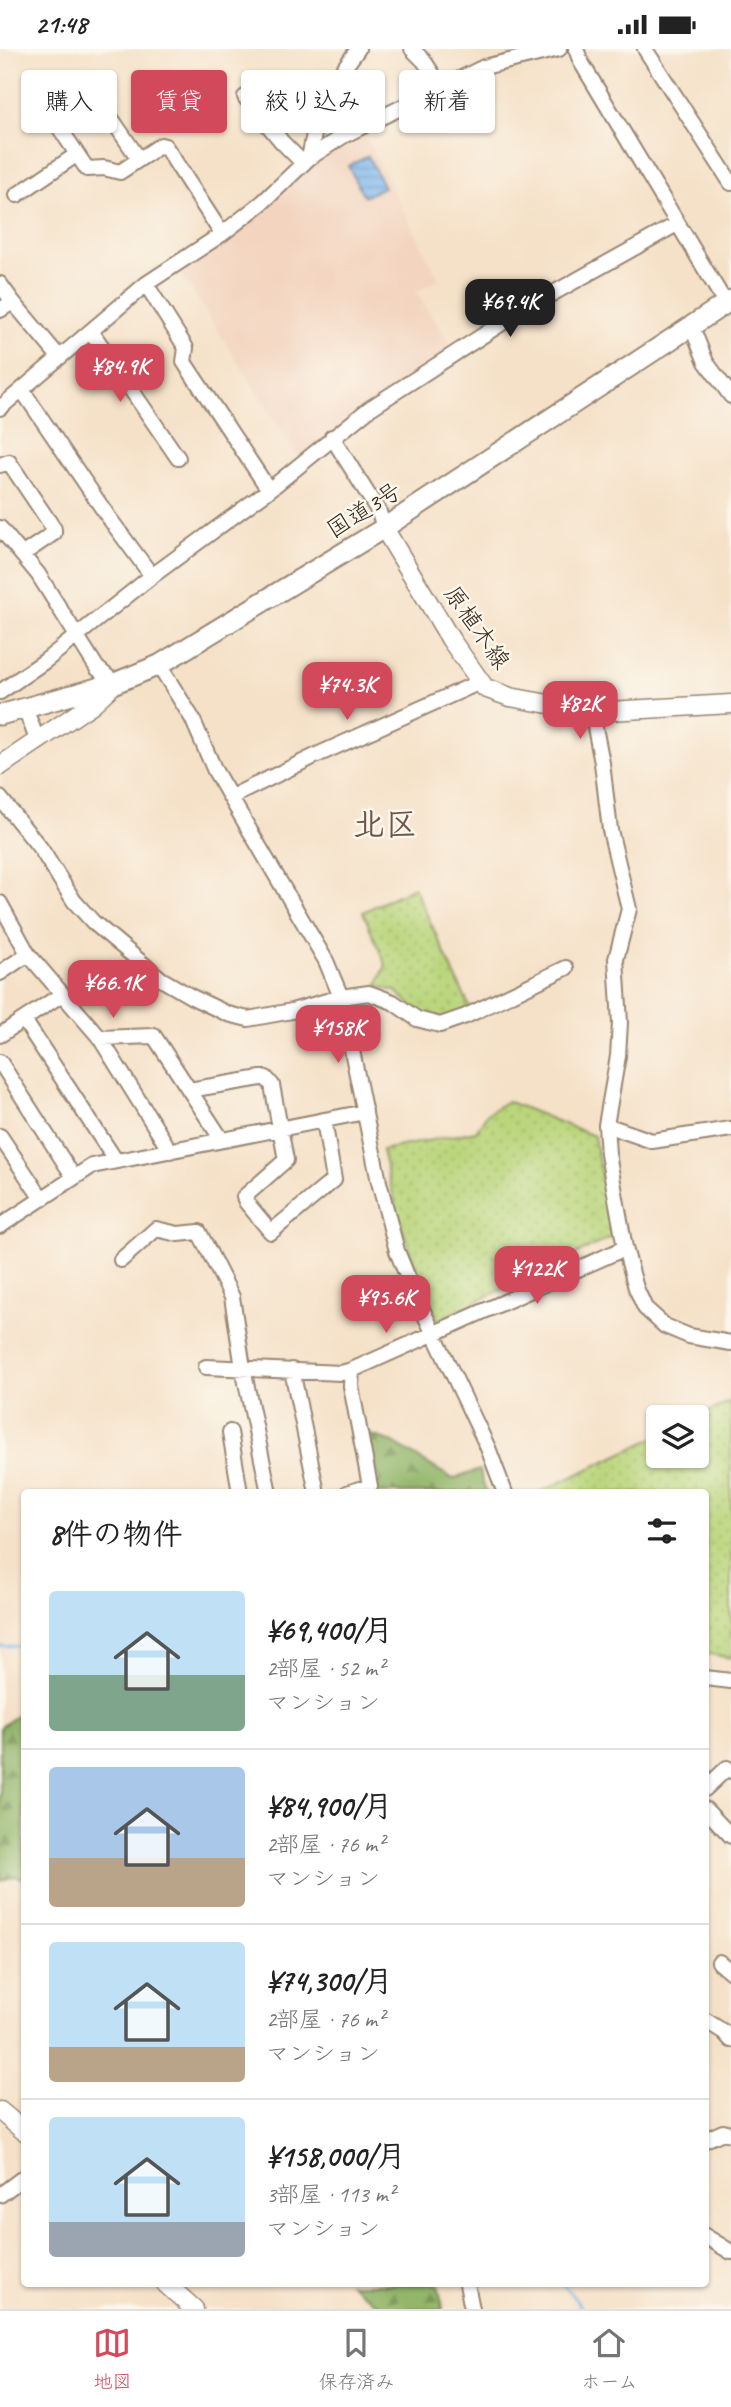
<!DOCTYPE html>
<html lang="ja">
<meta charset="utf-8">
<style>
:root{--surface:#fff;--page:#f6f6f6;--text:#222;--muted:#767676;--line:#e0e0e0;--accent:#d1495b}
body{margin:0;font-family:Caveat,"Klee One",sans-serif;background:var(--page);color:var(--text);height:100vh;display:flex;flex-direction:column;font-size:26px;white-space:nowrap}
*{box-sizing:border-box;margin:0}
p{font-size:23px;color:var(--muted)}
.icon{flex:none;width:38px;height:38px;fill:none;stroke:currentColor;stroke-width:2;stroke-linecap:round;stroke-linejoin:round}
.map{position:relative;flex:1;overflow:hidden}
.sheet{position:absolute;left:21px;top:1440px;width:688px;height:798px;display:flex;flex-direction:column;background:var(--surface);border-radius:7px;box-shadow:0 2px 5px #0004}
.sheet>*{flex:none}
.hud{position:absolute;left:21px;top:21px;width:690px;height:63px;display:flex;gap:14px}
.buttons{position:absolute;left:646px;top:1356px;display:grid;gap:14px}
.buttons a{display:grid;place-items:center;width:63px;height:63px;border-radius:7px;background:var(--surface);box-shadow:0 2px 5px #0004;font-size:35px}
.price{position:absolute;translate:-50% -60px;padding:0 16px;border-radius:14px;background:var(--accent);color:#fff;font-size:23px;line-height:46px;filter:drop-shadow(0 2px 4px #0008)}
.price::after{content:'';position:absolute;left:50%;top:42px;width:21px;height:16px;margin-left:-10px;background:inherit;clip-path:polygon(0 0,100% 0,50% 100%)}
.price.current{background:#222;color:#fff}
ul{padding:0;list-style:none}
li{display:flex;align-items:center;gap:21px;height:175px;padding:0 28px}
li+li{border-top:2px solid var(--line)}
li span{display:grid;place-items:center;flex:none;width:196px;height:140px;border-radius:7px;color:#555}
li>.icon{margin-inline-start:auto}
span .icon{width:84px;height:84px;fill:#fffc;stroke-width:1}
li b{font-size:30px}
h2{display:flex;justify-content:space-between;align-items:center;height:84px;padding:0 28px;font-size:30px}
.tag{padding:0 24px;border-radius:7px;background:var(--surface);box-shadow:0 2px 5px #0004;font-size:24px;line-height:63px}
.tag.current{background:var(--accent);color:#fff}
.status{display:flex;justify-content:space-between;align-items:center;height:49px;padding:0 35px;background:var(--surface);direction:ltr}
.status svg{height:19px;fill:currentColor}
.dock{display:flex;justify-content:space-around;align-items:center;height:98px;border-top:2px solid var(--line);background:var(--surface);font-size:19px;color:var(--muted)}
.dock a{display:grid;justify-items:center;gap:4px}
.dock .current{color:var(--accent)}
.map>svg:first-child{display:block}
.built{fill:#f3d4bf}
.forest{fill:url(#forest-firs);stroke:#677044;stroke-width:2}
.park{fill:url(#park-dots);stroke:#7a804c;stroke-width:2}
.water{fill:url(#water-rules);stroke:#5c7086;stroke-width:2}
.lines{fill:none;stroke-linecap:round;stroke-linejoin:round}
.stream{stroke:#7db7ee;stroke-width:2.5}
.minor-casing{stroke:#988673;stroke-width:18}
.major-casing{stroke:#988673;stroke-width:21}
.highway-casing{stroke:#988673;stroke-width:23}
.minor{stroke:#fff;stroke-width:14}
.major{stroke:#fff;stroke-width:18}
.highway{stroke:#fff;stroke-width:19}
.labels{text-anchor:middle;stroke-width:5;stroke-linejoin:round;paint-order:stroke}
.street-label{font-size:24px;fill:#3b2a1e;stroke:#fbf7ec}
.district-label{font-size:32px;font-weight:bold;fill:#725548;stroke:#fbf7ec}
</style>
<div class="status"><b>21:48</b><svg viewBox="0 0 49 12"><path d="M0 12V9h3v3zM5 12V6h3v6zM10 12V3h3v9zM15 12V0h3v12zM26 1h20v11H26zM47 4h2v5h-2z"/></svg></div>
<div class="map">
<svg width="731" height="2260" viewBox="0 0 731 2260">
<defs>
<pattern id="forest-firs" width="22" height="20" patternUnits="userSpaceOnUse" patternTransform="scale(1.75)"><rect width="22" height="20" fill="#93b66b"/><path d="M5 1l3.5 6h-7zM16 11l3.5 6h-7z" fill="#799457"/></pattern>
<pattern id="park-dots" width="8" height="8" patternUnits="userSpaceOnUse" patternTransform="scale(1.75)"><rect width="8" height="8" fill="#bad57b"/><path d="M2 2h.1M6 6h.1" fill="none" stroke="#a1b76a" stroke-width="1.8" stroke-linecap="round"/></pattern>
<pattern id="water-rules" width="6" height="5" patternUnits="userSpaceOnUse" patternTransform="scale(1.75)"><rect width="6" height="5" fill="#7db7ee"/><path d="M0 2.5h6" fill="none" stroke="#6895c0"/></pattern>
</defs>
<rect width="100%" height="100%" fill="#fbf7ec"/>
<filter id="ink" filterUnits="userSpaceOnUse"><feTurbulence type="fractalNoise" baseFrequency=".0143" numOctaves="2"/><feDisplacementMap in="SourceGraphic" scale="14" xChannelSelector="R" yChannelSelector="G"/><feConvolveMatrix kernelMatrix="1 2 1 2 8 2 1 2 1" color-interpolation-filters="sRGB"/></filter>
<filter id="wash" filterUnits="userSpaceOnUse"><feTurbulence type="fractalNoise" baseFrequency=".00686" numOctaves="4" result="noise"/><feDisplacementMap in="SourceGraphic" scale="28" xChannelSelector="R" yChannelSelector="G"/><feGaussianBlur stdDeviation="1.57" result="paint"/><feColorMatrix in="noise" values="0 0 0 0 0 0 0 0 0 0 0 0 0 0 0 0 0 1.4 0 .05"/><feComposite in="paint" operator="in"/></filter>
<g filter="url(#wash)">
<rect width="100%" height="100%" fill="#f5e1c8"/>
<!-- built -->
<path class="built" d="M 363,83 L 439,230 L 416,243 L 454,301 L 300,410 L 177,218 L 305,118 Z"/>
<!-- forest -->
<path class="forest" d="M 364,1384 L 390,1392 L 453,1430 L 479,1421 L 487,1444 L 361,1444 L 380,1432 Z
M 24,1662 L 24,1830 L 15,1827 L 0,1832 L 0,1678 Z
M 350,2235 L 438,2235 L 443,2260 L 385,2260 Z"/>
<!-- park -->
<path class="park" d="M 414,838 L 470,959 L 442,970 L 421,964 L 395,942 L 377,937 L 386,916 L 363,863 Z
M 507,1052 L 594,1087 L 612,1188 L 438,1271 C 411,1215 396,1161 382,1101 L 476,1082 L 487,1065 Z
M 731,1352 L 731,1609 L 705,1604 L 705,1444 L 538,1444 L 658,1387 L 658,1407 L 696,1407 L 697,1369 Z"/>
<!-- water -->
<path class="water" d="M 368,107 L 384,138 L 364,148 L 348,117 Z"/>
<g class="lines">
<!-- stream -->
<path class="stream" d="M 0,1597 L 24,1597
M 563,2235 L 583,2260"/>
</g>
</g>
<g filter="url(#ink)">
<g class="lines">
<!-- minor casing -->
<g class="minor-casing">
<path id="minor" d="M 412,0 L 424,12 L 441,38
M 576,0 L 581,13 L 726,255
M 645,0 L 731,134
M 245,48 L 282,93 L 303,114
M 309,109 L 319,61 L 334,33 L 358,0
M 139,110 L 96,47 L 92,46 L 55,69 L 55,72 L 87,120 L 104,119 L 120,123 L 161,96 L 165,97 L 222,185
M 17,146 L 76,106
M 0,235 L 13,253 L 59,308
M 146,235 L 186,299 L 184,313 L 269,441
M 0,261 L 13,253
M 691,276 L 706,313 L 731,347
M 91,282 L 178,409
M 22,341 L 109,469 L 152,527
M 0,359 L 146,235 L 222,185 L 263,153 L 309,109 L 343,87 L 484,18 L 559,0
M 332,388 L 379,463 L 384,479
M 0,416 L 9,413 L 54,480 L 54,484 L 23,505
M 0,479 L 38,525 L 97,619 L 115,634
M 159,616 L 192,669 L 215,722 L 326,912 L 341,948 L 379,1133 L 397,1202 L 412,1239 L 488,1399 L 505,1444
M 0,643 L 45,612 L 152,527 L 269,441 L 369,360 L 516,265 L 677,175
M 25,659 L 38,693
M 592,663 L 602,714 L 610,781 L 629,860 L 616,910 L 620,974 L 618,1007 L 606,1076 L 608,1105 L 625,1199 L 636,1239 L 645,1259 L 665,1277 L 689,1287 L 731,1294
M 231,748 L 317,706 L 480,633
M 0,749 L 41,800 L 74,852 L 93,873 L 161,930 L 192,948 L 228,965 L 248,970 L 292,962 L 341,948 L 369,944 L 393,953 L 417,970 L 440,976 L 466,967 L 566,919
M 0,854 L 28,905 L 100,989
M 0,924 L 28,905
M 24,971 L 116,1112
M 0,986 L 61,946
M 0,1013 L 73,1127
M 189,1041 L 261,1029 L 266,1029 L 272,1036 L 286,1111 L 244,1148 L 246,1153 L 271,1183 L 334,1131 L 324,1071
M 606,1076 L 652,1092 L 731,1080
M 0,1087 L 42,1150
M 170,1102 L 100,989 L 154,987 L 222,1091
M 0,1177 L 92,1117 L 365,1063
M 121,1211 L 156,1180 L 178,1185 L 199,1183 L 232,1248 L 243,1319 L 269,1444
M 206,1318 L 341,1324 L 352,1321 L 625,1199
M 292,1321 L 317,1444
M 230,1383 L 240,1444
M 347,1444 L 370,1437 L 351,1337 L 352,1321
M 705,1629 L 731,1632
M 705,1740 L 727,1719 L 731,1722
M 705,1760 L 731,1787
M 719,1913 L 731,1923
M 705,1971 L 724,1983 L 731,1991
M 705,2091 L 723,2083 L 731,2085
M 0,2146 L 24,2128
M 705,2187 L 731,2203
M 467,2235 L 472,2260"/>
</g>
<!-- major casing -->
<g class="major-casing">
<path id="major" d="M 384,479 L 451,591 L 485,639 L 510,648 L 592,663 L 731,655
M 0,717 L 92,655 L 115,634
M 0,2062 L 24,2082
M 166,2235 L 194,2260"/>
</g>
<!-- highway casing -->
<g class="highway-casing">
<path id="highway" d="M 0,666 L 115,634 L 159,616 L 384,479 L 731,251"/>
</g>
<!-- minor -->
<use href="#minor" class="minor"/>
<!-- major -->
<use href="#major" class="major"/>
<!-- highway -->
<use href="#highway" class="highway"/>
</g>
</g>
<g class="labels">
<!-- street labels -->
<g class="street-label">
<text transform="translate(364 461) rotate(-32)" y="8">国道3号</text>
<text transform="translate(477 578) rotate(55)" y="8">原植木線</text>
</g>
<!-- district labels -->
<g class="district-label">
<text x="385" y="786">北区</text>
</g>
</g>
</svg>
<div class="buttons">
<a><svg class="icon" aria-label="layers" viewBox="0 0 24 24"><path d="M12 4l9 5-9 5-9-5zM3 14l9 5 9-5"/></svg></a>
</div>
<b class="price current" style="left:510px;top:290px">¥69.4K</b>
<b class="price" style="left:120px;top:355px">¥84.9K</b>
<b class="price" style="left:347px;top:673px">¥74.3K</b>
<b class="price" style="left:580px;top:692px">¥82K</b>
<b class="price" style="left:113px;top:971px">¥66.1K</b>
<b class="price" style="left:338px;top:1016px">¥158K</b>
<b class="price" style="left:537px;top:1257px">¥122K</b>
<b class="price" style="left:386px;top:1286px">¥95.6K</b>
<div class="hud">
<a class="tag">購入</a>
<a class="tag current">賃貸</a>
<a class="tag">絞り込み</a>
<a class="tag">新着</a>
</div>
<section class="sheet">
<h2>8件の物件<svg class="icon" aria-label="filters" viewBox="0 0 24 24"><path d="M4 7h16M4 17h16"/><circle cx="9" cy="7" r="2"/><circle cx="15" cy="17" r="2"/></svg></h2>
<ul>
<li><span style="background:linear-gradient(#bfe0f5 60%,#7fa58c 0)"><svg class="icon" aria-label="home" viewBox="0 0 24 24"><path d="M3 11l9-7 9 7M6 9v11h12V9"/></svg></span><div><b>¥69,400/月</b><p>2部屋 · 52 m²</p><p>マンション</p></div></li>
<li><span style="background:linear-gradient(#a9c7e8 65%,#b9a48a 0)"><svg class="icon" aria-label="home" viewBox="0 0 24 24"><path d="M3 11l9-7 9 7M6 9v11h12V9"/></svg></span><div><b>¥84,900/月</b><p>2部屋 · 76 m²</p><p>マンション</p></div></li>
<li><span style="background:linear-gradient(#bfe0f5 75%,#b9a48a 0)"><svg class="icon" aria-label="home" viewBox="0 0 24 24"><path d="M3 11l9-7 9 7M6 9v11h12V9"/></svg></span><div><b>¥74,300/月</b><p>2部屋 · 76 m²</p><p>マンション</p></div></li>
<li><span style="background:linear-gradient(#bfe0f5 75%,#9aa5b1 0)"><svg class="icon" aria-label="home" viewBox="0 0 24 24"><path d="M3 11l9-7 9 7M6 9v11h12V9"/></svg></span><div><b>¥158,000/月</b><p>3部屋 · 113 m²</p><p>マンション</p></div></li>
</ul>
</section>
</div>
<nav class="dock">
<a class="current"><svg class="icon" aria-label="map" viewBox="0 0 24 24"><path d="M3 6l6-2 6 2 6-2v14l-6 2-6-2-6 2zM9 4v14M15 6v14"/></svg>地図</a>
<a><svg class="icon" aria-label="saved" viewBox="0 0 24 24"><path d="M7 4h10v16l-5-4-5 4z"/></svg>保存済み</a>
<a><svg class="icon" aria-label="home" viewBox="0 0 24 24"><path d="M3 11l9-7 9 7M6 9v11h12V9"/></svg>ホーム</a>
</nav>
